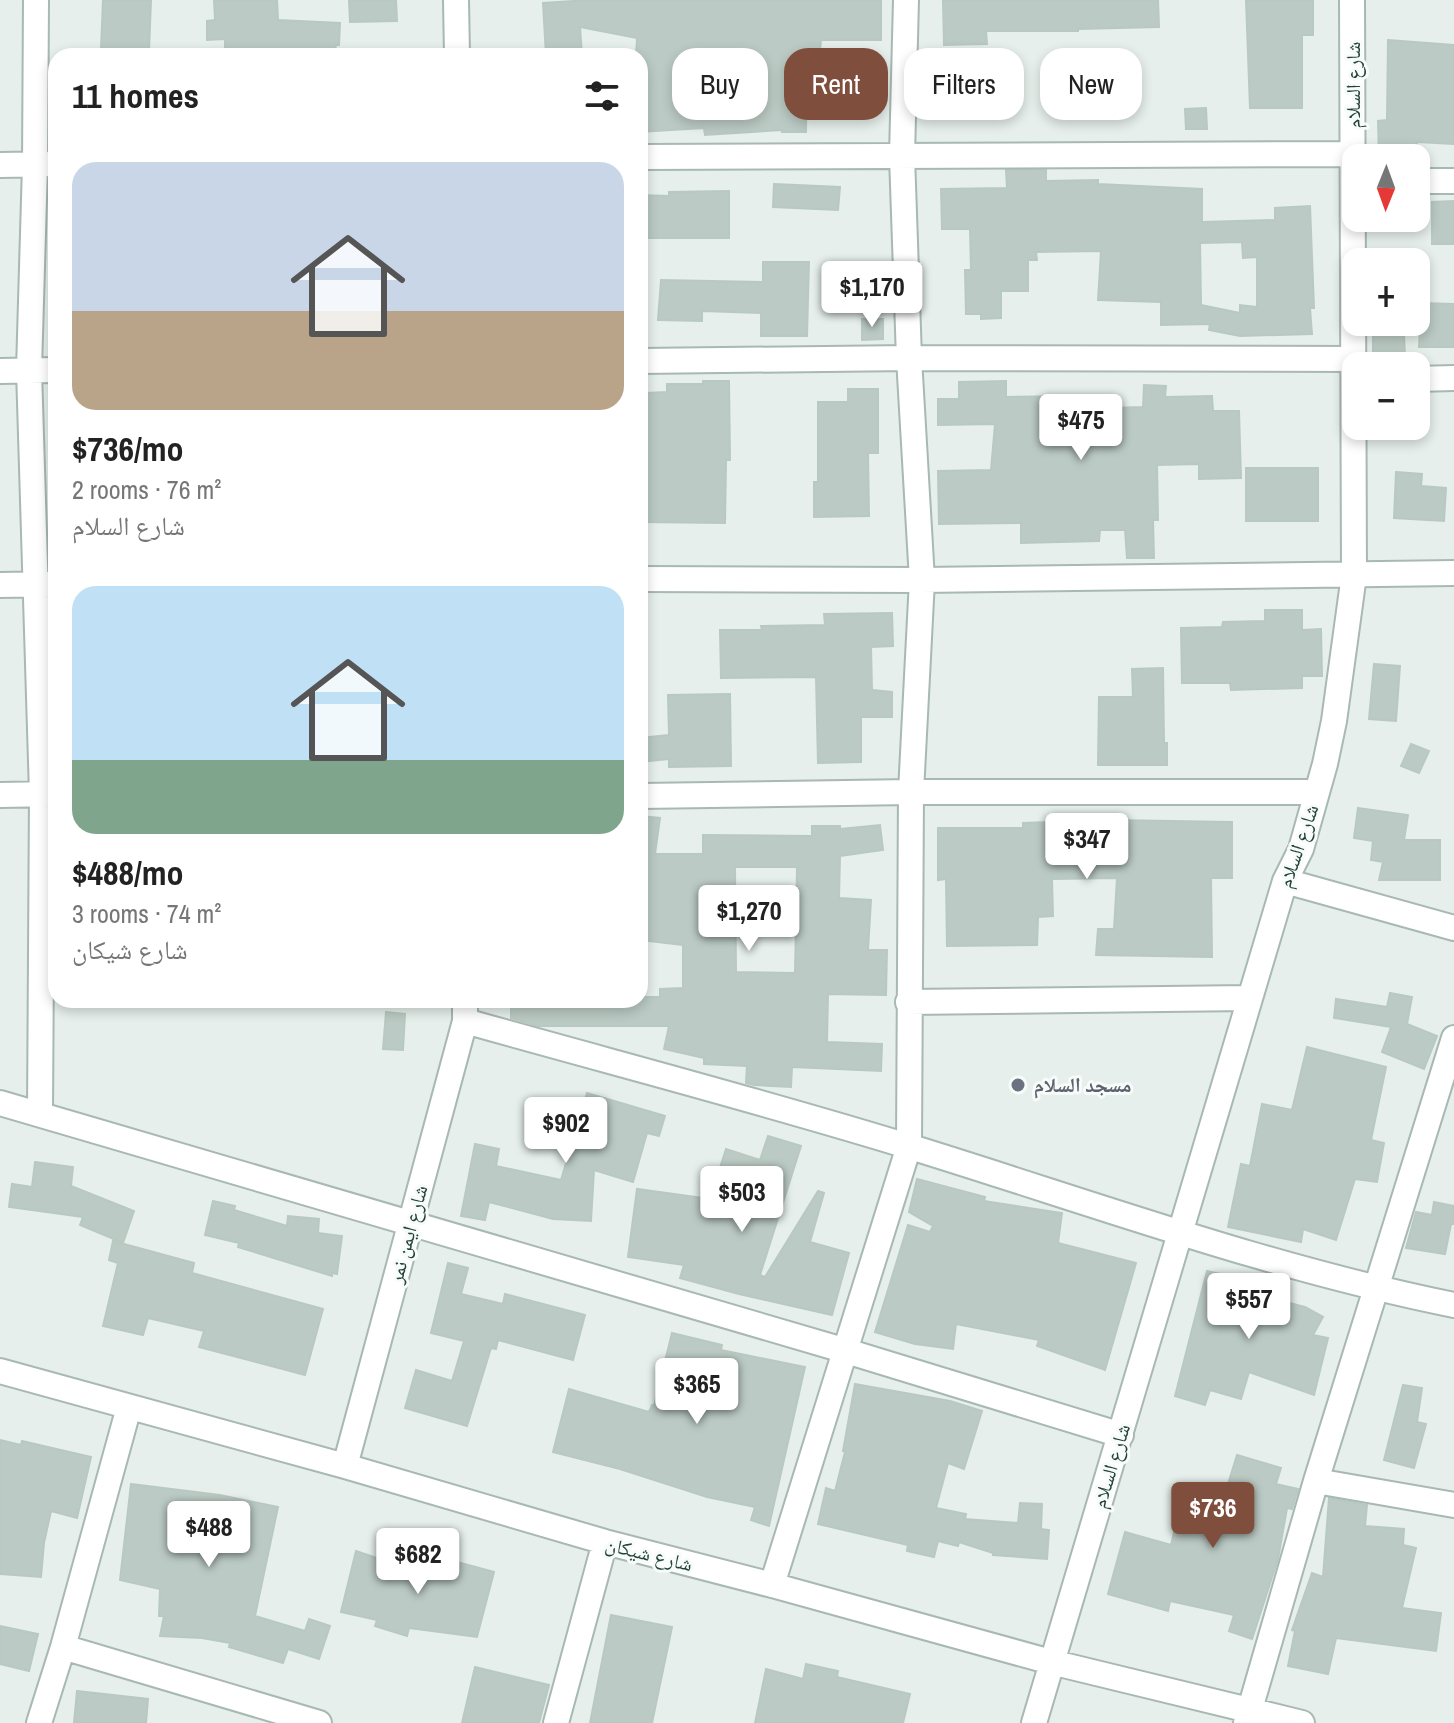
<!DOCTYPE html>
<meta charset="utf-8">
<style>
:root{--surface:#fff;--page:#f6f6f6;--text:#222;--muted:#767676;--accent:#804e3d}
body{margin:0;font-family:"Archivo Narrow","Noto Naskh Arabic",sans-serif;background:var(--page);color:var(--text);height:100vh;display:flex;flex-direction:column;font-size:30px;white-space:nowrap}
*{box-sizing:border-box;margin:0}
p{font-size:26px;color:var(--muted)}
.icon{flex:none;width:44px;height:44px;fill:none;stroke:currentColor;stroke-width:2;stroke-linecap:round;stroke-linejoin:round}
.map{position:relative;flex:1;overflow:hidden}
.side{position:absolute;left:48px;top:48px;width:600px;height:960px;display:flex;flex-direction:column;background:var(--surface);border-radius:24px;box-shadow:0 4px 12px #0003}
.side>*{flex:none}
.hud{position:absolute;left:672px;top:48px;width:662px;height:72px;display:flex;gap:16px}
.needle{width:52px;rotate:181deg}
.controls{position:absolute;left:1342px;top:144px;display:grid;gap:16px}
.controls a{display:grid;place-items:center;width:88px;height:88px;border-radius:16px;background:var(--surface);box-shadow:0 4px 12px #0003;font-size:40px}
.price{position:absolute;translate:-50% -68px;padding:0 18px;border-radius:8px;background:#fff;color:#222;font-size:26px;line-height:52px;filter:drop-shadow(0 2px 4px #0008)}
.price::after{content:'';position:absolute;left:50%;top:48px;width:24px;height:18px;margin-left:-12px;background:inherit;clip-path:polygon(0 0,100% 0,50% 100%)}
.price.selected{background:var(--accent);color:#fff}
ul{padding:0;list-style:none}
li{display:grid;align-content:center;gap:16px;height:424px;padding:0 24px}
li span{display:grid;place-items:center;height:248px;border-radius:24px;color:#555}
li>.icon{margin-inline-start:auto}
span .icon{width:144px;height:144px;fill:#fffc;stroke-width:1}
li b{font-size:34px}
h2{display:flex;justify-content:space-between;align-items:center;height:96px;padding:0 24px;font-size:34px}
.chip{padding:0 28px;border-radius:24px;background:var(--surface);box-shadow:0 4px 12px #0003;font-size:28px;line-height:72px}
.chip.selected{background:var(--accent);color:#fff}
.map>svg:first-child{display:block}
.building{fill:#bbcac4;stroke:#b8c9c2;stroke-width:2;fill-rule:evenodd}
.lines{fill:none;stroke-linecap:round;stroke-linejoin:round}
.minor-casing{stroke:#a8b8b2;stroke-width:28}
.minor{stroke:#fff;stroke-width:24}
.worship-dot{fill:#6b7280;stroke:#f7fbf9;stroke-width:3}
.labels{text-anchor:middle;stroke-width:6;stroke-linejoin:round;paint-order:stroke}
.street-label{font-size:20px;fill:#24423a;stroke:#f7fbf9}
.worship-label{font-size:20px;font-weight:bold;fill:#5b616d;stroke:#f7fbf9;text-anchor:start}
</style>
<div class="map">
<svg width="1454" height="1723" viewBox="0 0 1454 1723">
<rect width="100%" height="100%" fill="#e6efeb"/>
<!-- building -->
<path class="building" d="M 103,0 L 151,0 L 149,51 L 101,49 Z
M 214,0 L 277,0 L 278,20 L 340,23 L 339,45 L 336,45 L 334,56 L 261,54 L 261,56 L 225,56 L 225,39 L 207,40 L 207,21 L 215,20 Z
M 349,0 L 396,0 L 397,21 L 350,22 Z
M 589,0 L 881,0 L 881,40 L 821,40 L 820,50 L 807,50 L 806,132 L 782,132 L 782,130 L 705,135 L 704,128 L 640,132 L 640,56 L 636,56 L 637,38 L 580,27 L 582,56 L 546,56 L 543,3 Z
M 943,0 L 1158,0 L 1159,27 L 1078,29 L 1078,31 L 986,31 L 987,44 L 944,45 Z
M 1246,0 L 1313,0 L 1313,35 L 1302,35 L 1302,108 L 1250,108 Z
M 1388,40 L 1454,45 L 1454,144 L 1417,142 L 1417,158 L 1379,158 L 1378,121 L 1387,120 Z
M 973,85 L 1004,86 L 1004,106 L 973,105 Z
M 1206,108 L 1207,129 L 1186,129 L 1185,109 Z
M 1006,170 L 1046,170 L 1046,181 L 1098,180 L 1098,184 L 1202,189 L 1202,222 L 1275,220 L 1275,208 L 1310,206 L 1314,308 L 1310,308 L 1312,334 L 1240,336 L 1209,330 L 1210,324 L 1161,325 L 1161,302 L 1098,300 L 1101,251 L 1036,252 L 1037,260 L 1028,260 L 1028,291 L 1001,291 L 1001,318 L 981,319 L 981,314 L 966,314 L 965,270 L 971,270 L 970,229 L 942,229 L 941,189 L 1007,188 ZM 1242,242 L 1243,258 L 1257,257 L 1257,307 L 1240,305 L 1240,313 L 1201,305 L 1200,243 Z
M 774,184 L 840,187 L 838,210 L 773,207 Z
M 729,191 L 729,238 L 640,238 L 640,195 L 669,196 L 669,192 Z
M 1454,201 L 1454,244 L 1432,244 L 1432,202 Z
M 763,262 L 809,262 L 807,336 L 761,336 L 761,313 L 702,311 L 702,321 L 658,320 L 661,280 L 763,282 Z
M 1421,303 L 1454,304 L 1454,347 L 1419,347 Z
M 862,319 L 883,319 L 883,339 L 862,340 Z
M 1404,333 L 1405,358 L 1373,358 L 1373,334 Z
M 703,381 L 729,381 L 730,460 L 726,460 L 725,523 L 640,522 L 640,424 L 647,424 L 646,393 L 667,392 L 667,384 L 703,384 Z
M 1006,381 L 1006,397 L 1083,396 L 1083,409 L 1143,407 L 1144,385 L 1166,386 L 1165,397 L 1212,396 L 1213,411 L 1239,411 L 1241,478 L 1199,479 L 1199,464 L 1157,465 L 1158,520 L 1153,520 L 1154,558 L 1127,558 L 1125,530 L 1100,530 L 1099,541 L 1021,543 L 1021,523 L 939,524 L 938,471 L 991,470 L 995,424 L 938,425 L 938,399 L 959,399 L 959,382 Z
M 848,389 L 878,389 L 878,453 L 868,453 L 869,516 L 814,517 L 814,482 L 818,482 L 818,402 L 848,402 Z
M 1246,468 L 1318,468 L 1318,521 L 1246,521 Z
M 1396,472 L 1422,474 L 1421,486 L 1446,488 L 1444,521 L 1394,518 Z
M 1265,610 L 1302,610 L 1302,630 L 1321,629 L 1322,676 L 1302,676 L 1302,688 L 1231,690 L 1230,683 L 1182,683 L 1181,628 L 1222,627 L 1223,622 L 1265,621 Z
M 892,613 L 893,646 L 871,647 L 872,690 L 892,692 L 892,717 L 861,717 L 861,762 L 818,763 L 816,677 L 721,678 L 720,630 L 762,630 L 761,626 L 825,625 L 824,614 Z
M 1374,664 L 1400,666 L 1396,721 L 1369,719 Z
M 1163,668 L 1164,743 L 1167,743 L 1167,765 L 1098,765 L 1099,697 L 1133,697 L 1132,669 Z
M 730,694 L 731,766 L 669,767 L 669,759 L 640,762 L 640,738 L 669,735 L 668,695 Z
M 1411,744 L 1429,751 L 1419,773 L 1401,766 Z
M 1358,808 L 1408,815 L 1404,840 L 1440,840 L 1440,880 L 1379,880 L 1383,862 L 1371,860 L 1373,841 L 1354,838 Z
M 640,816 L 660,818 L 655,854 L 703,854 L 703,835 L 812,836 L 812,826 L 840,826 L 840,829 L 880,825 L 883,850 L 840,856 L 839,898 L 871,900 L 868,950 L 887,950 L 886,995 L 828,994 L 827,1042 L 882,1044 L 881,1071 L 792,1067 L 791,1087 L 754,1085 L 746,1083 L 747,1066 L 704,1064 L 704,1058 L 664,1049 L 669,1026 L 538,1026 L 511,1018 L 511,1000 L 640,1000 L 640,997 L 660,997 L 660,989 L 683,988 L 683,945 L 641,940 ZM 735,867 L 797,867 L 795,973 L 736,972 Z
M 1110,820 L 1232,822 L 1232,878 L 1211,878 L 1212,957 L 1096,955 L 1098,929 L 1114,929 L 1117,878 L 1052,879 L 1053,916 L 1038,917 L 1037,945 L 947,946 L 946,879 L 938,880 L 938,828 L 1023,828 L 1023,823 Z
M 1390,993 L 1412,997 L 1407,1024 L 1437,1036 L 1424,1069 L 1382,1052 L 1391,1027 L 1334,1018 L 1336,999 L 1387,1007 Z
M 386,1012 L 405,1014 L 403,1050 L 383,1049 Z
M 1307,1047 L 1386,1067 L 1371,1140 L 1384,1143 L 1377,1182 L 1355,1179 L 1336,1240 L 1303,1229 L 1301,1242 L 1228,1227 L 1241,1164 L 1250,1166 L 1262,1104 L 1292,1110 Z
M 587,1093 L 665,1116 L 659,1136 L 647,1133 L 633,1182 L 594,1170 L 591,1221 L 553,1219 L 489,1202 L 485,1220 L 461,1216 L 475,1144 L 499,1149 L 496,1166 L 561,1180 Z
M 768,1136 L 801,1146 L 760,1275 L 765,1277 L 818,1191 L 824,1193 L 810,1242 L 849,1253 L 832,1315 L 739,1294 L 680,1278 L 684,1265 L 628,1257 L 637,1189 L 710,1199 L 726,1149 L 760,1160 Z
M 35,1162 L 73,1167 L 71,1186 L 134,1211 L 123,1243 L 80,1225 L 83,1217 L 9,1207 L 12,1184 L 32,1187 Z
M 917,1179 L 985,1197 L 984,1201 L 1062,1213 L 1058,1243 L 1136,1263 L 1105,1370 L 1037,1346 L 1039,1340 L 956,1324 L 953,1349 L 915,1344 L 875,1332 L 908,1225 L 930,1232 L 933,1226 L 909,1212 Z
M 213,1201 L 235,1206 L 234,1210 L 287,1226 L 288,1216 L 319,1219 L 318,1233 L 342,1236 L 337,1274 L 332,1273 L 332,1276 L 238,1247 L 239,1243 L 205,1235 Z
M 1434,1202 L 1454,1206 L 1454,1224 L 1451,1224 L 1445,1254 L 1406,1248 L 1416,1212 L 1432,1215 Z
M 113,1241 L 194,1263 L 192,1273 L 323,1309 L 305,1375 L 199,1347 L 204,1331 L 148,1318 L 143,1335 L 103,1326 L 118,1263 L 109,1260 Z
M 448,1263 L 468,1268 L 461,1294 L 503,1304 L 505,1294 L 585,1315 L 573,1360 L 498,1340 L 496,1349 L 491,1348 L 467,1426 L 405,1408 L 416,1370 L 452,1381 L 464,1341 L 431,1333 Z
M 1207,1271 L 1265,1284 L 1262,1296 L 1305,1307 L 1323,1317 L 1313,1335 L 1328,1338 L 1314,1395 L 1249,1372 L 1241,1399 L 1210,1390 L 1205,1405 L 1175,1396 Z
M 672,1333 L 722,1345 L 721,1350 L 805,1367 L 769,1526 L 751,1520 L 755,1507 L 707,1497 L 620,1469 L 553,1452 L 569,1389 L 649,1412 L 652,1405 L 654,1406 Z
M 855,1384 L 950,1401 L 982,1411 L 964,1469 L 948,1463 L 936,1508 L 966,1514 L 965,1519 L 1018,1523 L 1020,1503 L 1042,1504 L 1041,1529 L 1049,1530 L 1047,1559 L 993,1555 L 993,1553 L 959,1542 L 958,1546 L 938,1541 L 934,1557 L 907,1551 L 908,1545 L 818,1524 L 826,1488 L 835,1491 L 845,1452 L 843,1451 Z
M 1403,1385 L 1422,1388 L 1417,1422 L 1426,1424 L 1414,1468 L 1384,1460 Z
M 0,1440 L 21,1445 L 22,1441 L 91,1457 L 77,1518 L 51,1511 L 44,1543 L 41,1577 L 0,1574 Z
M 1237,1455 L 1281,1468 L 1276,1484 L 1298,1489 L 1292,1509 L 1287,1508 L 1278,1559 L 1252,1639 L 1229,1631 L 1234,1615 L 1170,1601 L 1168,1611 L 1108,1594 L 1125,1532 L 1171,1545 L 1185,1487 L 1224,1497 Z
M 131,1484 L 220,1495 L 278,1507 L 255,1616 L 305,1631 L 309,1619 L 330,1626 L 319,1659 L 288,1649 L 283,1663 L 229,1647 L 230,1643 L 202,1638 L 160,1636 L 164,1616 L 159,1616 L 160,1589 L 120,1580 Z
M 1329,1498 L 1367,1505 L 1365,1526 L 1404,1529 L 1403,1545 L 1416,1548 L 1402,1608 L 1441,1613 L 1436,1651 L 1336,1638 L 1328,1674 L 1288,1666 L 1295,1631 L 1292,1630 L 1312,1573 L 1323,1577 Z
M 356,1551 L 430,1576 L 435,1556 L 494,1572 L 477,1637 L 409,1628 L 407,1636 L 375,1626 L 377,1620 L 341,1612 Z
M 611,1615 L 672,1627 L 652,1723 L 590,1723 Z
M 0,1626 L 38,1634 L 29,1671 L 0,1664 Z
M 806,1664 L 838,1671 L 837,1677 L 910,1694 L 903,1723 L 755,1723 L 766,1669 L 803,1679 Z
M 475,1667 L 549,1685 L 539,1723 L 462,1723 Z
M 77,1691 L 148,1699 L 146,1723 L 74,1723 Z"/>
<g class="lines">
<!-- minor casing -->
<g class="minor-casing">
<path id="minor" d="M 36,0 L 35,165 L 29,370 L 42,794 L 40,1114
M 456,0 L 457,56
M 640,157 L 1353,154
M 0,165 L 56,164
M 1416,181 L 1454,181
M 640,361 L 909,358 L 1355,359
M 0,371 L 56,370
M 1416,379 L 1454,378
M 640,579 L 922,580 L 1454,573
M 0,585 L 56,584
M 0,795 L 56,794
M 640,796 L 911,792 L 1317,792
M 1285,881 L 1454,928
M 908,1002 L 1249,998
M 465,1021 C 614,1063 765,1102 914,1148 C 1092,1203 1270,1268 1454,1305
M 0,1103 L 843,1350 L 1121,1435
M 0,1371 L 345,1466 L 605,1542 L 772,1585 L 1051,1662 L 1302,1723
M 345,1466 L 465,1021 L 465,1000
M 1316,1481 L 1454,1505
M 772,1585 L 909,1146 L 911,792 L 922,580 L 909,358 L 902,156 L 906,0
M 63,1647 L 319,1723
M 39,1723 L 63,1647 L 129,1407
M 556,1723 L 605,1542
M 1034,1723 L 1285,881 L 1301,849 L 1325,764 L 1334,721 L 1354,575 L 1352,0
M 1246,1723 L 1316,1481 L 1454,1038"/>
</g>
<!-- minor -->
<use href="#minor" class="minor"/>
</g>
<!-- markers -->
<circle class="worship-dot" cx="1018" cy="1085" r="8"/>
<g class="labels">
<!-- street labels -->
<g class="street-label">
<text transform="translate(1353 85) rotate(-90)" y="7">شارع السلام</text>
<text transform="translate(1298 846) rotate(-71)" y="7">شارع السلام</text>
<text transform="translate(408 1234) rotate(-75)" y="7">شارع ايمن نمر</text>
<text transform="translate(1111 1466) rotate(-73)" y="7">شارع السلام</text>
<text transform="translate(649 1554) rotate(14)" y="7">شارع شيكان</text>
</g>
<!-- worship labels -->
<g class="worship-label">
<text x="1034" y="1092">مسجد السلام</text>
</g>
</g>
</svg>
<div class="controls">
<a><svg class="needle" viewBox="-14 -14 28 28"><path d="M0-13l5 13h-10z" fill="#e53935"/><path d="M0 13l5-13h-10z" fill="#767676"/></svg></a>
<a>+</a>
<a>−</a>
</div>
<b class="price" style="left:872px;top:329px">$1,170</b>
<b class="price" style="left:1081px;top:462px">$475</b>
<b class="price" style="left:1087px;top:881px">$347</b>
<b class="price" style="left:749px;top:953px">$1,270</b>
<b class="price" style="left:566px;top:1165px">$902</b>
<b class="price" style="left:742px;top:1234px">$503</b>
<b class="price" style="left:1249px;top:1341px">$557</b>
<b class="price" style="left:697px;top:1426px">$365</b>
<b class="price selected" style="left:1213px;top:1550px">$736</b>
<b class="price" style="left:209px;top:1569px">$488</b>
<b class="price" style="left:418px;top:1596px">$682</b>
<div class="hud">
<a class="chip">Buy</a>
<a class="chip selected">Rent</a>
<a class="chip">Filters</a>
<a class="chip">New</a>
</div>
<section class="side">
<h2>11 homes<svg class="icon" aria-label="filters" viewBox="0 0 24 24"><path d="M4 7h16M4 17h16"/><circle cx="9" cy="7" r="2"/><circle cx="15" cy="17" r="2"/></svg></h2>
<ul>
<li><span style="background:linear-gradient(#c9d6e8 60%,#b9a48a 0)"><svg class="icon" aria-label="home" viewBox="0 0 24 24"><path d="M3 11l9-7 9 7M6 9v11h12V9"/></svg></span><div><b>$736/mo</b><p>2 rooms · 76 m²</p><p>شارع السلام</p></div></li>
<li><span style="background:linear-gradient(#bfe0f5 70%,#7fa58c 0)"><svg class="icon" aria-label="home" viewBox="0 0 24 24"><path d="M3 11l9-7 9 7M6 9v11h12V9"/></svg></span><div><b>$488/mo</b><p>3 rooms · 74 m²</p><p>شارع شيكان</p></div></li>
</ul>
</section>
</div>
